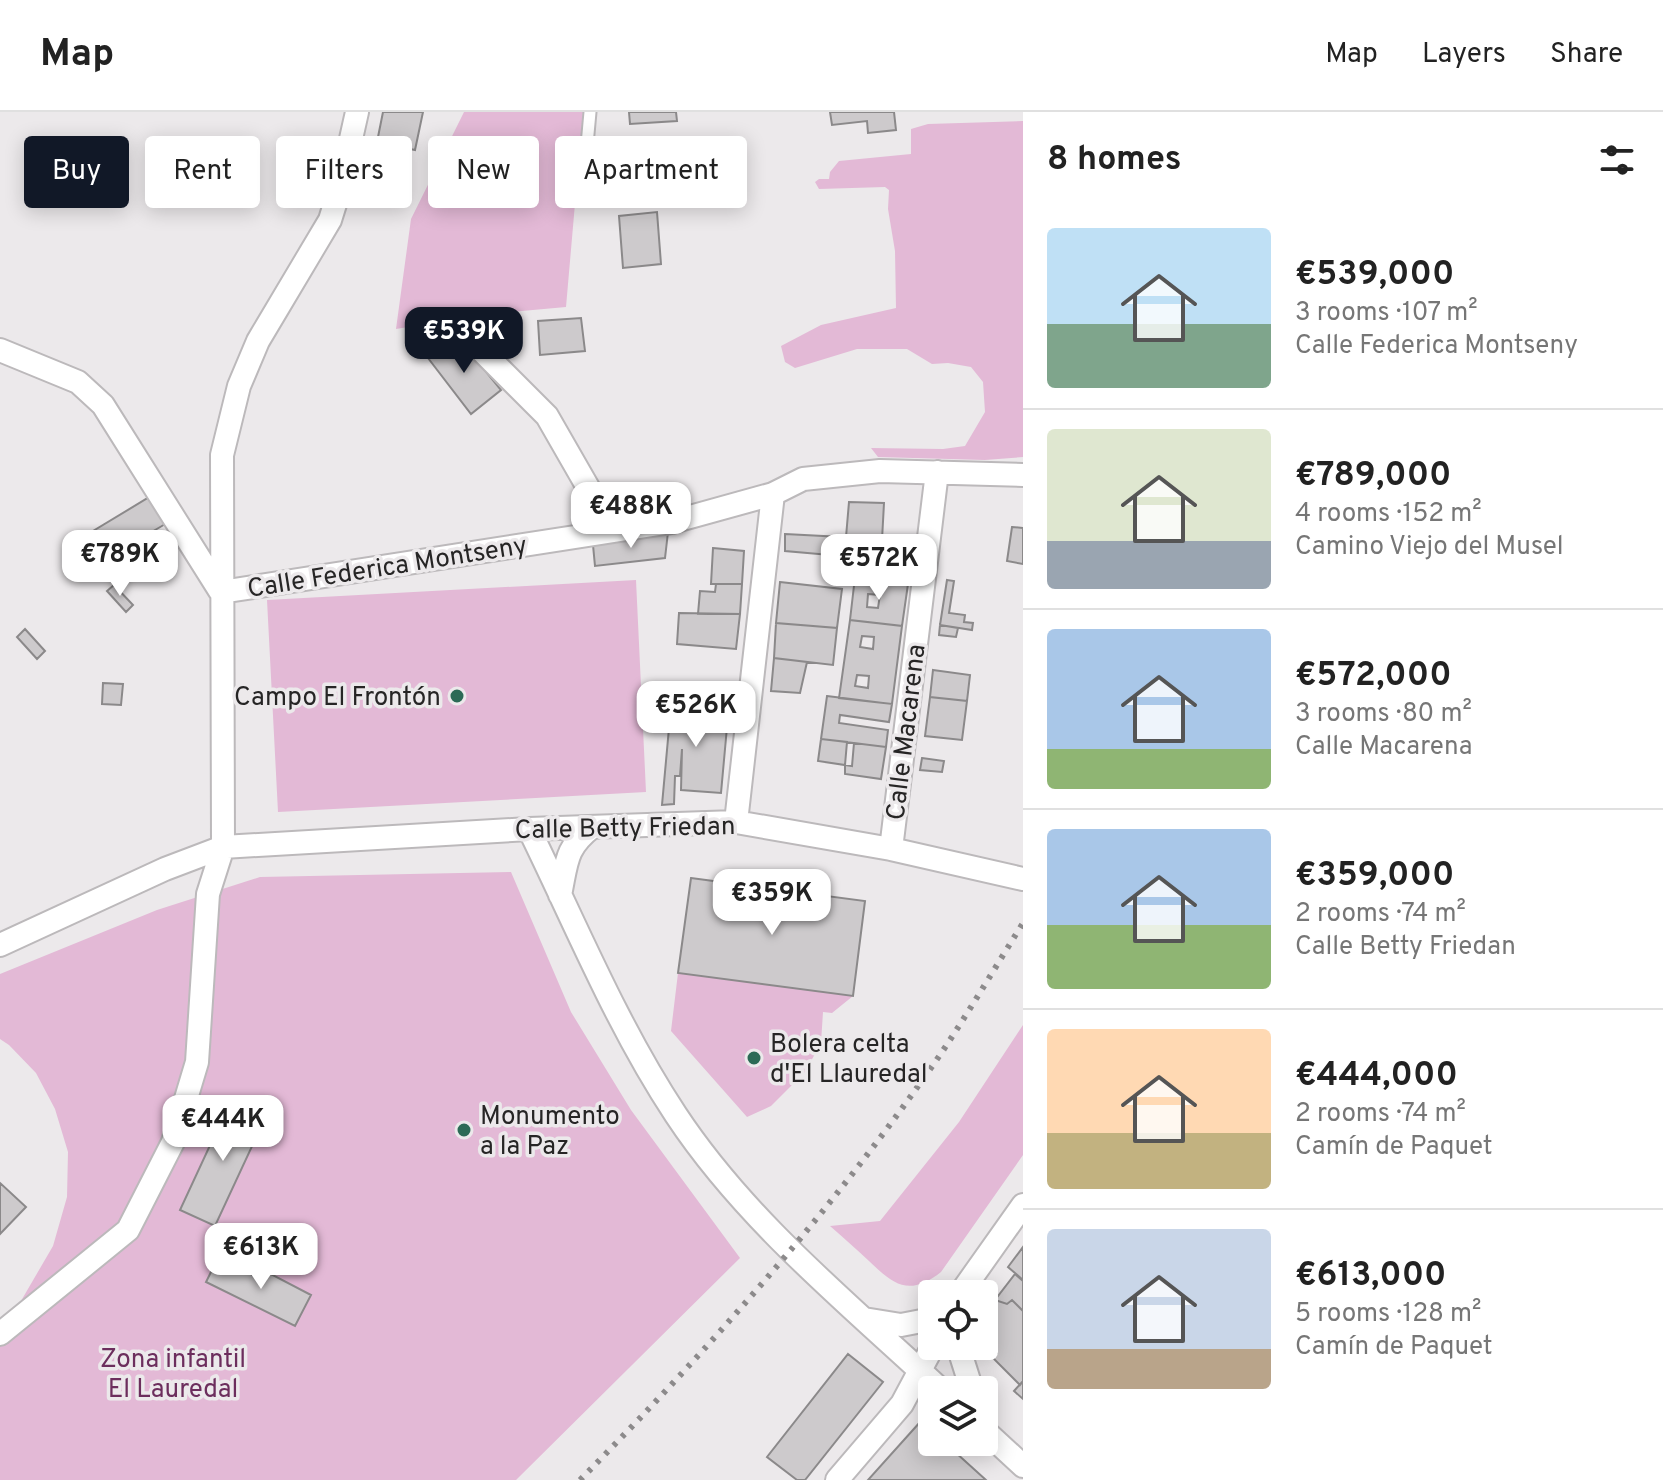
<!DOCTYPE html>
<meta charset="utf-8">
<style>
:root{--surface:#fff;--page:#f6f6f6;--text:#222;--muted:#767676;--line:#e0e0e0;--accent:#111827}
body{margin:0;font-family:Overpass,sans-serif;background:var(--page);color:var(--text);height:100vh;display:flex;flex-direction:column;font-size:30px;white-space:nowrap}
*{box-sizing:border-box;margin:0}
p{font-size:26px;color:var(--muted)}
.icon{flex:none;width:44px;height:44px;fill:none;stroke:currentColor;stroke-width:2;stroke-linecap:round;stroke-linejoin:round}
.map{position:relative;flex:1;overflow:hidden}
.details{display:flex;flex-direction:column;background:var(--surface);width:640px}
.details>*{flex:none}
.hud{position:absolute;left:24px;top:24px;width:760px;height:72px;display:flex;gap:16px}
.buttons{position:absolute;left:918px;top:1168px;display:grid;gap:16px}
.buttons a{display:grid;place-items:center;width:80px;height:80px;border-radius:8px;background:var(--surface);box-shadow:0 4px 20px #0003;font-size:40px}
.price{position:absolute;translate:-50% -68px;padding:0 18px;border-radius:16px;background:#fff;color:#222;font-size:26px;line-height:52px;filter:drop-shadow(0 2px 4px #0008)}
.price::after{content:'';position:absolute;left:50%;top:48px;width:24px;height:18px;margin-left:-12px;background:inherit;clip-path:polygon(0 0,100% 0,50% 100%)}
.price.on{background:var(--accent);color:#fff}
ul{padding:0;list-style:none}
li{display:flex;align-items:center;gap:24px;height:200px;padding:0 24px}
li+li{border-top:2px solid var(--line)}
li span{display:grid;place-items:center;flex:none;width:224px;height:160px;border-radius:8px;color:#555}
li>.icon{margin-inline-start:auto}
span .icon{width:96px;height:96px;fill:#fffc;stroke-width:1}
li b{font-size:34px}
h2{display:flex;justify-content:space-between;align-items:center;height:96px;padding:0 24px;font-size:34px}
.pill{padding:0 28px;border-radius:8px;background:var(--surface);box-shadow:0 4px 20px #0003;font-size:28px;line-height:72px}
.pill.on{background:var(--accent);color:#fff}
header{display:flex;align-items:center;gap:48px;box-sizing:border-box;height:112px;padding:0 40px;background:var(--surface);border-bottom:2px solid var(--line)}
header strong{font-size:38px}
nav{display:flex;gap:44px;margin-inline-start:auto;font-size:28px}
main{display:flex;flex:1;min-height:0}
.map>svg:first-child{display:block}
.green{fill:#e3b9d6}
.building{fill:#cdcacc;stroke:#8b898a;stroke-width:2;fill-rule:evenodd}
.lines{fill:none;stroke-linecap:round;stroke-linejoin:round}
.lane-casing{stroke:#bcb9bb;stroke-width:15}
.street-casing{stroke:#bcb9bb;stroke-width:26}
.lane{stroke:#fff;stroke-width:11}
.street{stroke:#fff;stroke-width:22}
.rail{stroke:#8c8a8b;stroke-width:6;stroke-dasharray:4 8;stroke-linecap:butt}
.poi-dot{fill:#2c6a56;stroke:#ece9eb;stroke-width:3}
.labels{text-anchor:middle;stroke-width:7;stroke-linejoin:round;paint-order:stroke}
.street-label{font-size:26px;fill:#262525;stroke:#ece9eb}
.poi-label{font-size:26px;fill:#262525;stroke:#ece9eb;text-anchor:start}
.park-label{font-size:26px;fill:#6c2e5d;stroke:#ece9eb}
</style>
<header>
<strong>Map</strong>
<nav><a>Map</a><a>Layers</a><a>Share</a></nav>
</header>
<main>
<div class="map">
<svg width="1023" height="1368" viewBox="0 0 1023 1368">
<rect width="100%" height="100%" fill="#ece9eb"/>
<!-- green -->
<path class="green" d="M 464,0 L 583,0 L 566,195 L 488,202 L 396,217 L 411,107 Z
M 1023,9 L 1023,345 L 985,348 L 878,345 L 871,336 L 943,337 L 965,334 L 985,300 L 983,270 L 971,255 L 948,251 L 932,252 L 907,237 L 857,237 L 795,256 L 785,250 L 781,234 L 821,213 L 896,196 L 895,139 L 888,97 L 889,78 L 885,75 L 819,77 L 815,70 L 819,67 L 829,67 L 830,60 L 839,49 L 911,42 L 911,17 L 928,12 Z
M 636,468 L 646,680 L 278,700 L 267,488 Z
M 511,760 L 571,900 L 631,998 L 740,1146 L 516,1368 L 0,1368 L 0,1225 L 53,1134 L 67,1085 L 68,1040 L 55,997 L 36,961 L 9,933 L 0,927 L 0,862 L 157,798 L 260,765 Z
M 678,861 L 853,884 L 832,901 L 823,900 L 821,931 L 805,960 L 771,994 L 747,1005 L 671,919 Z
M 1023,913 L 1023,1043 L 941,1160 C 909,1185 894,1173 869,1149 C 856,1137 843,1125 830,1114 L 880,1109 L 959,1010 Z"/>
<!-- building -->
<path class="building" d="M 383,0 L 423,0 L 415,38 L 377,30 Z
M 629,0 L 676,0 L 677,9 L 630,12 Z
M 830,0 L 894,0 L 896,18 L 868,21 L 867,9 L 832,13 Z
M 657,100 L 661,152 L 623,156 L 619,104 Z
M 581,206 L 585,239 L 540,243 L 538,209 Z
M 457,224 L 501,278 L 471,302 L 428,246 Z
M 151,384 L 167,411 L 104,448 L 88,422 Z
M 849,390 L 884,391 L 882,428 L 846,425 Z
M 1012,415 L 1023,416 L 1023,452 L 1007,449 Z
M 668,420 L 665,446 L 595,454 L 593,433 Z
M 785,422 L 842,425 L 841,444 L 785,439 Z
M 842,425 L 870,427 L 864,466 L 841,462 Z
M 713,436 L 744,439 L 742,472 L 711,472 Z
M 855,465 L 908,472 L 902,514 L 850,508 ZM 868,482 L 880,483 L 878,496 L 867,495 Z
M 947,468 L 954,469 L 949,501 L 965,503 L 964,510 L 973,511 L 972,518 L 940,513 Z
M 780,470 L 842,477 L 837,516 L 776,511 Z
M 716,472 L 742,472 L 740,502 L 698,502 L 700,479 L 715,480 Z
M 114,473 L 133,493 L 126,500 L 107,479 Z
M 679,501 L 740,502 L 736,537 L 677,532 Z
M 850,508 L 902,514 L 892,592 L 839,586 ZM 862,524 L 874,525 L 873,537 L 860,535 ZM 857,563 L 869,564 L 868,576 L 855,574 Z
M 776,511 L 837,516 L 833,553 L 774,546 Z
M 940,513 L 958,516 L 956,525 L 939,523 Z
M 25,517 L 45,539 L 37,547 L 17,525 Z
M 774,546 L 807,550 L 800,581 L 771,579 Z
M 933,558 L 970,563 L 967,589 L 930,585 Z
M 103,571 L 123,572 L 121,593 L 102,592 Z
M 827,584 L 892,592 L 889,610 L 840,603 L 839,611 L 888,618 L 886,635 L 821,627 Z
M 930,585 L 967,589 L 962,628 L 925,624 Z
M 687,590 L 729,593 L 721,681 L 681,678 L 682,637 L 680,664 L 675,664 L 674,692 L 662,693 L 671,594 L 687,595 Z
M 821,627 L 847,630 L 845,653 L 818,649 Z
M 854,631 L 886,635 L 881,667 L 845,662 L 845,653 L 852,654 Z
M 922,646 L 944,649 L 942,660 L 920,658 Z
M 691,766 L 865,789 L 853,884 L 678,861 Z
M 231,988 L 266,1004 L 215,1114 L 180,1098 Z
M 0,1071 L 26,1095 L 0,1122 Z
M 1023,1135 L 1023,1168 L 1008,1155 Z
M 218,1146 L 265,1169 L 269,1161 L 311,1183 L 295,1214 L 206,1170 Z
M 1015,1162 L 1023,1169 L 1023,1199 L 1012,1188 L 1007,1192 L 995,1188 Z
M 995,1188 L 1007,1192 L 1012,1188 L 1023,1199 L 1023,1269 L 1020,1273 L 993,1246 L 997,1241 L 992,1229 L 991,1213 Z
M 848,1242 L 883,1270 L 805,1368 L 797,1368 L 767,1345 Z
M 1023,1269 L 1023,1287 L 1014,1279 Z
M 921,1309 L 932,1319 L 932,1330 L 944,1330 L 986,1368 L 868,1368 Z"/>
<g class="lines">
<!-- lane casing -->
<g class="lane-casing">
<path id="lane" d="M 586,44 L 590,0"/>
</g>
<!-- street casing -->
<g class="street-casing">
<path id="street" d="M 451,208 L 547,304 L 613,419
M 0,238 L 78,270 L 103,293 L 220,479
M 221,480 L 672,410 L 773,382 L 803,367 L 880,359 L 1023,363
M 736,710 L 773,382
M 529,717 C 576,813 617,914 676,1003 C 746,1109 849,1192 941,1278
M 891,737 L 937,360
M 560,783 C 567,750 565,736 592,715
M 0,833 L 165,757 L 223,735 L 529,717 L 736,710 L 891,737 L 1023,767
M 960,1182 L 1023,1093
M 864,1207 L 901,1213 L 932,1207
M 0,1222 L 128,1118 L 173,1030 L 197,950 L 208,782 L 223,735 L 222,343 L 239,274 L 258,229 L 330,108 L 340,76 L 357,0
M 958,1234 L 972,1278
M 984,1318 L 1023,1354
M 837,1368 L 902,1292 L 933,1234"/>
</g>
<!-- lane -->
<use href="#lane" class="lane"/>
<!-- street -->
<use href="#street" class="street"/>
<!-- rail -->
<path class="rail" d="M 580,1368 C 711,1235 836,1094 942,940 C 970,898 996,854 1023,811"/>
</g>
<!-- markers -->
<g class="poi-dot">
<circle cx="457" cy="584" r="8"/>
<circle cx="754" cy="946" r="8"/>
<circle cx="464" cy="1018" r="8"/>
</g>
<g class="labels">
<!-- street labels -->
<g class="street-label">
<text transform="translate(387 454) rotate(-9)" y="9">Calle Federica Montseny</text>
<text transform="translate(905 620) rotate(-83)" y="9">Calle Macarena</text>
<text transform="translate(625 715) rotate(-1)" y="9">Calle Betty Friedan</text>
</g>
<!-- poi labels -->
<g class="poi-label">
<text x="441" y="593" text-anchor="end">Campo El Frontón</text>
<text x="770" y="940">Bolera celta<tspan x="770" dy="30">d'El Llauredal</tspan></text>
<text x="480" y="1012">Monumento<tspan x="480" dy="30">a la Paz</tspan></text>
</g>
<!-- park labels -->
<g class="park-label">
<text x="173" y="1255">Zona infantil<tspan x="173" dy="30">El Lauredal</tspan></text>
</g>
</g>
</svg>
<div class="buttons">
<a><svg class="icon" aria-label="locate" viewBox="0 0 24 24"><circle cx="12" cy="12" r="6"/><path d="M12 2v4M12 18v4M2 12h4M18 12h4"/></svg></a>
<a><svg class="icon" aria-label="layers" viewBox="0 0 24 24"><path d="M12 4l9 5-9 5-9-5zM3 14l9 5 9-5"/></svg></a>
</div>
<b class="price on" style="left:464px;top:263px">€539K</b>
<b class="price" style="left:631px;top:438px">€488K</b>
<b class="price" style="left:120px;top:486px">€789K</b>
<b class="price" style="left:879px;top:490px">€572K</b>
<b class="price" style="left:696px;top:637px">€526K</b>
<b class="price" style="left:772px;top:825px">€359K</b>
<b class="price" style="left:223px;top:1051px">€444K</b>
<b class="price" style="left:261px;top:1179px">€613K</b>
<div class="hud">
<a class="pill on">Buy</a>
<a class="pill">Rent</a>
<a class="pill">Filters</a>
<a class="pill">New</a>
<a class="pill">Apartment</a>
</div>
</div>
<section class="details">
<h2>8 homes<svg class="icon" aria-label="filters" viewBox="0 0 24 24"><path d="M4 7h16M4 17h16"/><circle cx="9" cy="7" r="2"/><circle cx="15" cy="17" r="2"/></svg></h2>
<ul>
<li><span style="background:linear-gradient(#bfe0f5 60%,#7fa58c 0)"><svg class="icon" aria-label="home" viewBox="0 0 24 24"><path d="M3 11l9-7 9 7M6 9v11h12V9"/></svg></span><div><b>€539,000</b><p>3 rooms · 107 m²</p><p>Calle Federica Montseny</p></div></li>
<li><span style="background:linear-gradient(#dfe7d0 70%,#9aa5b1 0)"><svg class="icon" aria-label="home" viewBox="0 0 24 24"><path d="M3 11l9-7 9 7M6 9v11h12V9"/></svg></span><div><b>€789,000</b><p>4 rooms · 152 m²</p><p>Camino Viejo del Musel</p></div></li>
<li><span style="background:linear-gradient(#a9c7e8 75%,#8fb573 0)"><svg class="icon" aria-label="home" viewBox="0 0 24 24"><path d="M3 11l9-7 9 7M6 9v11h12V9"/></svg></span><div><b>€572,000</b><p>3 rooms · 80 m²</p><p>Calle Macarena</p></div></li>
<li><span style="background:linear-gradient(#a9c7e8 60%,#8fb573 0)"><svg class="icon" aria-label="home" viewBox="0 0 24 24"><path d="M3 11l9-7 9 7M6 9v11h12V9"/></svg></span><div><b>€359,000</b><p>2 rooms · 74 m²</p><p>Calle Betty Friedan</p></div></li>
<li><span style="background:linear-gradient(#ffd9b3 65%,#c2b280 0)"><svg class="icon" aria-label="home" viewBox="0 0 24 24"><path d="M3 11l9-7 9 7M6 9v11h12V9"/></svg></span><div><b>€444,000</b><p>2 rooms · 74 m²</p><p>Camín de Paquet</p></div></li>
<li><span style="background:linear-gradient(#c9d6e8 75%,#b9a48a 0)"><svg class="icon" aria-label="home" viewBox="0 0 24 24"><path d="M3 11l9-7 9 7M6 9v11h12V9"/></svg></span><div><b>€613,000</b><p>5 rooms · 128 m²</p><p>Camín de Paquet</p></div></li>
</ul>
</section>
</main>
